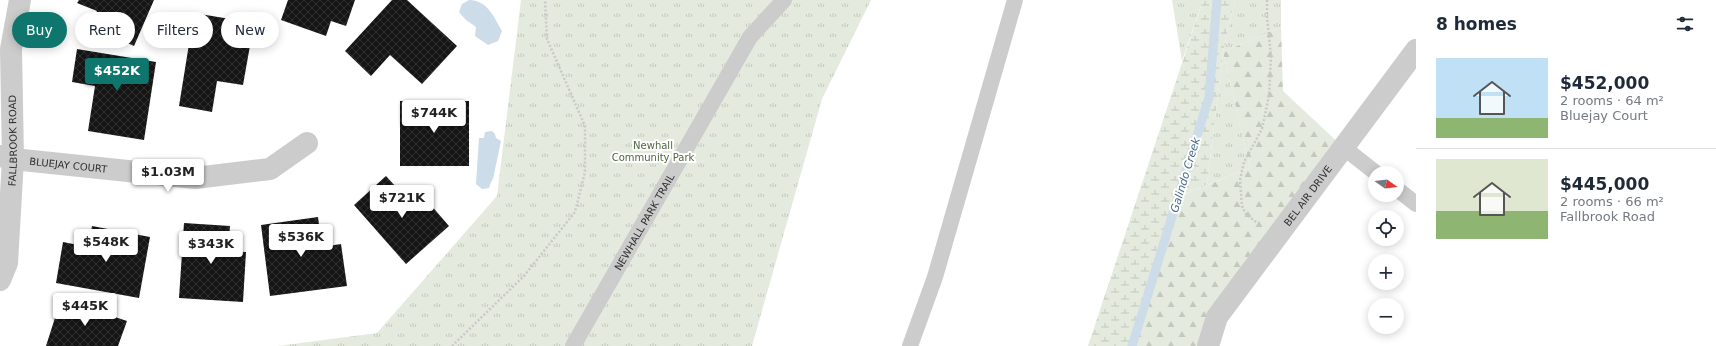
<!DOCTYPE html>
<meta charset="utf-8">
<style>
:root{--surface:#fff;--page:#f6f6f7;--text:#1f2937;--muted:#747a83;--line:#e0e1e3;--accent:#0f766e}
body{margin:0;font-family:"DejaVu Sans",sans-serif;background:var(--page);color:var(--text);height:100vh;display:flex;flex-direction:column;font-size:15px;white-space:nowrap}
*{box-sizing:border-box;margin:0}
p{font-size:13px;color:var(--muted)}
.icon{flex:none;width:22px;height:22px;fill:none;stroke:currentColor;stroke-width:2;stroke-linecap:round;stroke-linejoin:round}
.map{position:relative;flex:1;overflow:hidden}
.side{display:flex;flex-direction:column;background:var(--surface);width:300px}
.side>*{flex:none}
.top-card{position:absolute;left:12px;top:12px;width:380px;height:36px;display:flex;gap:8px}
.needle{width:26px;rotate:104deg}
.buttons{position:absolute;left:1368px;top:166px;display:grid;gap:8px}
.buttons a{display:grid;place-items:center;width:36px;height:36px;border-radius:50%;background:var(--surface);box-shadow:0 2px 10px #0003;font-size:20px}
.price{position:absolute;translate:-50% -34px;padding:0 9px;border-radius:4px;background:#fff;color:#222;font-size:13px;line-height:26px;filter:drop-shadow(0 1px 2px #0008)}
.price::after{content:'';position:absolute;left:50%;top:24px;width:12px;height:9px;margin-left:-6px;background:inherit;clip-path:polygon(0 0,100% 0,50% 100%)}
.price.current{background:var(--accent);color:#fff}
ul{padding:0;list-style:none}
li{display:flex;align-items:center;gap:12px;height:100px;padding:0 20px}
li+li{border-top:1px solid var(--line)}
li span{display:grid;place-items:center;flex:none;width:112px;height:80px;border-radius:0px;color:#555}
li>.icon{margin-inline-start:auto}
span .icon{width:48px;height:48px;fill:#fffc;stroke-width:1}
li b{font-size:17px}
h2{display:flex;justify-content:space-between;align-items:center;height:48px;padding:0 20px;font-size:17px}
.chip{padding:0 14px;border-radius:18px;background:var(--surface);box-shadow:0 2px 10px #0003;font-size:14px;line-height:36px}
.chip.current{background:var(--accent);color:#fff}
main{display:flex;flex:1;min-height:0}
.map>svg:first-child{display:block}
.grass{fill:url(#grass-tufts)}
.forest{fill:url(#forest-firs)}
.wetland{fill:url(#wetland-marsh)}
.water{fill:#ccdce8}
.lines{fill:none;stroke-linecap:round;stroke-linejoin:round}
.stream{stroke:#ccdce8;stroke-width:9}
.building{fill:url(#building-cross-hatch)}
.path{stroke:#c9c9c9;stroke-width:2.5;stroke-dasharray:2 2;stroke-linecap:butt}
.service{stroke:#ccc;stroke-width:16}
.minor{stroke:#ccc;stroke-width:22}
.labels{text-anchor:middle;stroke-width:4;stroke-linejoin:round;paint-order:stroke}
.street-label{font-size:10px;fill:#2f2f2f;stroke:#fff}
.park-label{font-size:10px;fill:#506541;stroke:#fff}
.water-label{font-size:11px;font-style:italic;fill:#466a88;stroke:#fff}
</style>
<main>
<div class="map">
<svg width="1416" height="346" viewBox="0 0 1416 346">
<defs>
<pattern id="grass-tufts" width="24" height="20" patternUnits="userSpaceOnUse"><rect width="24" height="20" fill="#e4eade"/><path d="M3 7l-1-3M5 7V3M7 7l1-3M15 17l-1-3M17 17v-4M19 17l1-3" fill="none" stroke="#c4c9bf"/></pattern>
<pattern id="forest-firs" width="22" height="20" patternUnits="userSpaceOnUse"><rect width="22" height="20" fill="#e4eade"/><path d="M5 1l3.5 6h-7zM16 11l3.5 6h-7z" fill="#c4c9bf"/></pattern>
<pattern id="wetland-marsh" width="20" height="14" patternUnits="userSpaceOnUse"><rect width="20" height="14" fill="#e4eade"/><path d="M1 5h8M5 5V1M11 12h8M15 12V8" fill="none" stroke="#c4c9bf"/></pattern>
<pattern id="building-cross-hatch" width="8" height="8" patternUnits="userSpaceOnUse"><rect width="8" height="8" fill="#161616"/><path d="M0 0l8 8M0 8l8-8" fill="none" stroke="#303030"/></pattern>
</defs>
<rect width="100%" height="100%" fill="#fff"/>
<!-- grass -->
<path class="grass" d="M 521,0 L 871,0 L 822,99 L 752,346 L 278,346 L 377,333 L 497,196 Z
M 1172,0 L 1203,0 L 1182,61 Z
M 1235,0 L 1281,0 L 1281,27 L 1223,52 L 1250,168 L 1207,185 L 1223,52 Z"/>
<!-- forest -->
<path class="forest" d="M 1281,27 L 1283,91 L 1343,147 L 1208,346 L 1132,346 L 1178,197 L 1250,168 L 1223,52 Z"/>
<!-- wetland -->
<path class="wetland" d="M 1203,0 L 1235,0 L 1223,52 L 1207,185 L 1178,197 L 1132,346 L 1088,346 Z"/>
<!-- water -->
<path class="water" d="M 469,0 C 487,0 494,17 502,31 L 498,41 L 488,45 L 475,36 L 476,27 L 466,20 L 459,12 L 462,4 Z
M 492,131 L 495,134 L 496,138 L 501,141 L 493,179 L 491,182 L 489,188 L 482,189 L 476,184 L 479,138 L 484,138 L 485,132 Z"/>
<g class="lines">
<!-- stream -->
<path class="stream" d="M 1132,346 L 1209,97 L 1217,0"/>
</g>
<!-- building -->
<path class="building" d="M 79,0 L 154,0 L 134,46 L 90,26 L 97,11 L 77,3 Z
M 288,0 L 355,0 L 346,26 L 331,21 L 326,36 L 281,20 Z
M 392,0 L 407,0 L 457,46 L 422,84 L 390,55 L 371,76 L 345,51 Z
M 194,13 L 254,23 L 243,85 L 217,81 L 212,112 L 179,106 Z
M 77,49 L 156,62 L 144,140 L 88,131 L 95,86 L 72,82 Z
M 400,101 L 469,101 L 469,166 L 400,166 Z
M 386,176 L 406,198 L 417,189 L 449,226 L 406,264 L 354,205 Z
M 318,217 L 322,247 L 341,244 L 347,286 L 270,296 L 261,225 Z
M 184,223 L 230,226 L 228,251 L 246,252 L 243,302 L 179,298 Z
M 92,226 L 150,237 L 139,298 L 56,283 L 63,242 L 88,247 Z
M 61,299 L 127,321 L 118,346 L 46,346 Z"/>
<g class="lines">
<!-- path -->
<path class="path" d="M 1256,222 L 1245,213 L 1242,206 L 1240,180 L 1244,162 L 1262,129 L 1269,96 L 1271,56 L 1267,17 L 1267,0
M 452,346 L 524,276 L 575,212 L 585,172 L 585,126 L 547,39 L 545,0"/>
<!-- service -->
<g class="service">
<path d="M 1343,147 L 1376,173"/>
<path d="M 1397,189 L 1416,204"/>
<path id="s1" d="M 573,346 L 750,37 L 784,0"/>
<path d="M 910,346 L 935,277 L 1015,0"/>
</g>
<!-- minor -->
<g class="minor">
<path id="s2" d="M 0,156 L 13,159 L 195,178 L 270,169 L 307,143"/>
<path id="s3" d="M 0,280 L 7,263 L 13,159 L 11,49 L 20,0"/>
<path id="s4" d="M 1208,346 L 1217,317 L 1416,50"/>
</g>
</g>
<g class="labels">
<!-- street labels -->
<g class="street-label">
<text dy="4" stroke="none"><textPath href="#s3" startOffset="141">FALLBROOK ROAD</textPath></text>
<text dy="4" stroke="none"><textPath href="#s2" startOffset="69">BLUEJAY COURT</textPath></text>
<text dy="4" stroke="none"><textPath href="#s4" startOffset="182">BEL AIR DRIVE</textPath></text>
<text dy="4" stroke="none"><textPath href="#s1" startOffset="143">NEWHALL PARK TRAIL</textPath></text>
</g>
<!-- park labels -->
<g class="park-label">
<text x="653" y="149">Newhall<tspan x="653" dy="12">Community Park</tspan></text>
</g>
<!-- water labels -->
<g class="water-label">
<text transform="translate(1185 175) rotate(-73)" y="4">Galindo Creek</text>
</g>
</g>
</svg>
<div class="buttons">
<a><svg class="needle" viewBox="-14 -14 28 28"><path d="M0-13l5 13h-10z" fill="#e53935"/><path d="M0 13l5-13h-10z" fill="#747a83"/></svg></a>
<a><svg class="icon" aria-label="locate" viewBox="0 0 24 24"><circle cx="12" cy="12" r="6"/><path d="M12 2v4M12 18v4M2 12h4M18 12h4"/></svg></a>
<a>+</a>
<a>−</a>
</div>
<b class="price current" style="left:117px;top:92px">$452K</b>
<b class="price" style="left:434px;top:134px">$744K</b>
<b class="price" style="left:168px;top:193px">$1.03M</b>
<b class="price" style="left:402px;top:219px">$721K</b>
<b class="price" style="left:301px;top:258px">$536K</b>
<b class="price" style="left:106px;top:263px">$548K</b>
<b class="price" style="left:211px;top:265px">$343K</b>
<b class="price" style="left:85px;top:327px">$445K</b>
<div class="top-card">
<a class="chip current">Buy</a>
<a class="chip">Rent</a>
<a class="chip">Filters</a>
<a class="chip">New</a>
</div>
</div>
<section class="side">
<h2>8 homes<svg class="icon" aria-label="filters" viewBox="0 0 24 24"><path d="M4 7h16M4 17h16"/><circle cx="9" cy="7" r="2"/><circle cx="15" cy="17" r="2"/></svg></h2>
<ul>
<li><span style="background:linear-gradient(#bfe0f5 75%,#8fb573 0)"><svg class="icon" aria-label="home" viewBox="0 0 24 24"><path d="M3 11l9-7 9 7M6 9v11h12V9"/></svg></span><div><b>$452,000</b><p>2 rooms · 64 m²</p><p>Bluejay Court</p></div></li>
<li><span style="background:linear-gradient(#dfe7d0 65%,#8fb573 0)"><svg class="icon" aria-label="home" viewBox="0 0 24 24"><path d="M3 11l9-7 9 7M6 9v11h12V9"/></svg></span><div><b>$445,000</b><p>2 rooms · 66 m²</p><p>Fallbrook Road</p></div></li>
</ul>
</section>
</main>
